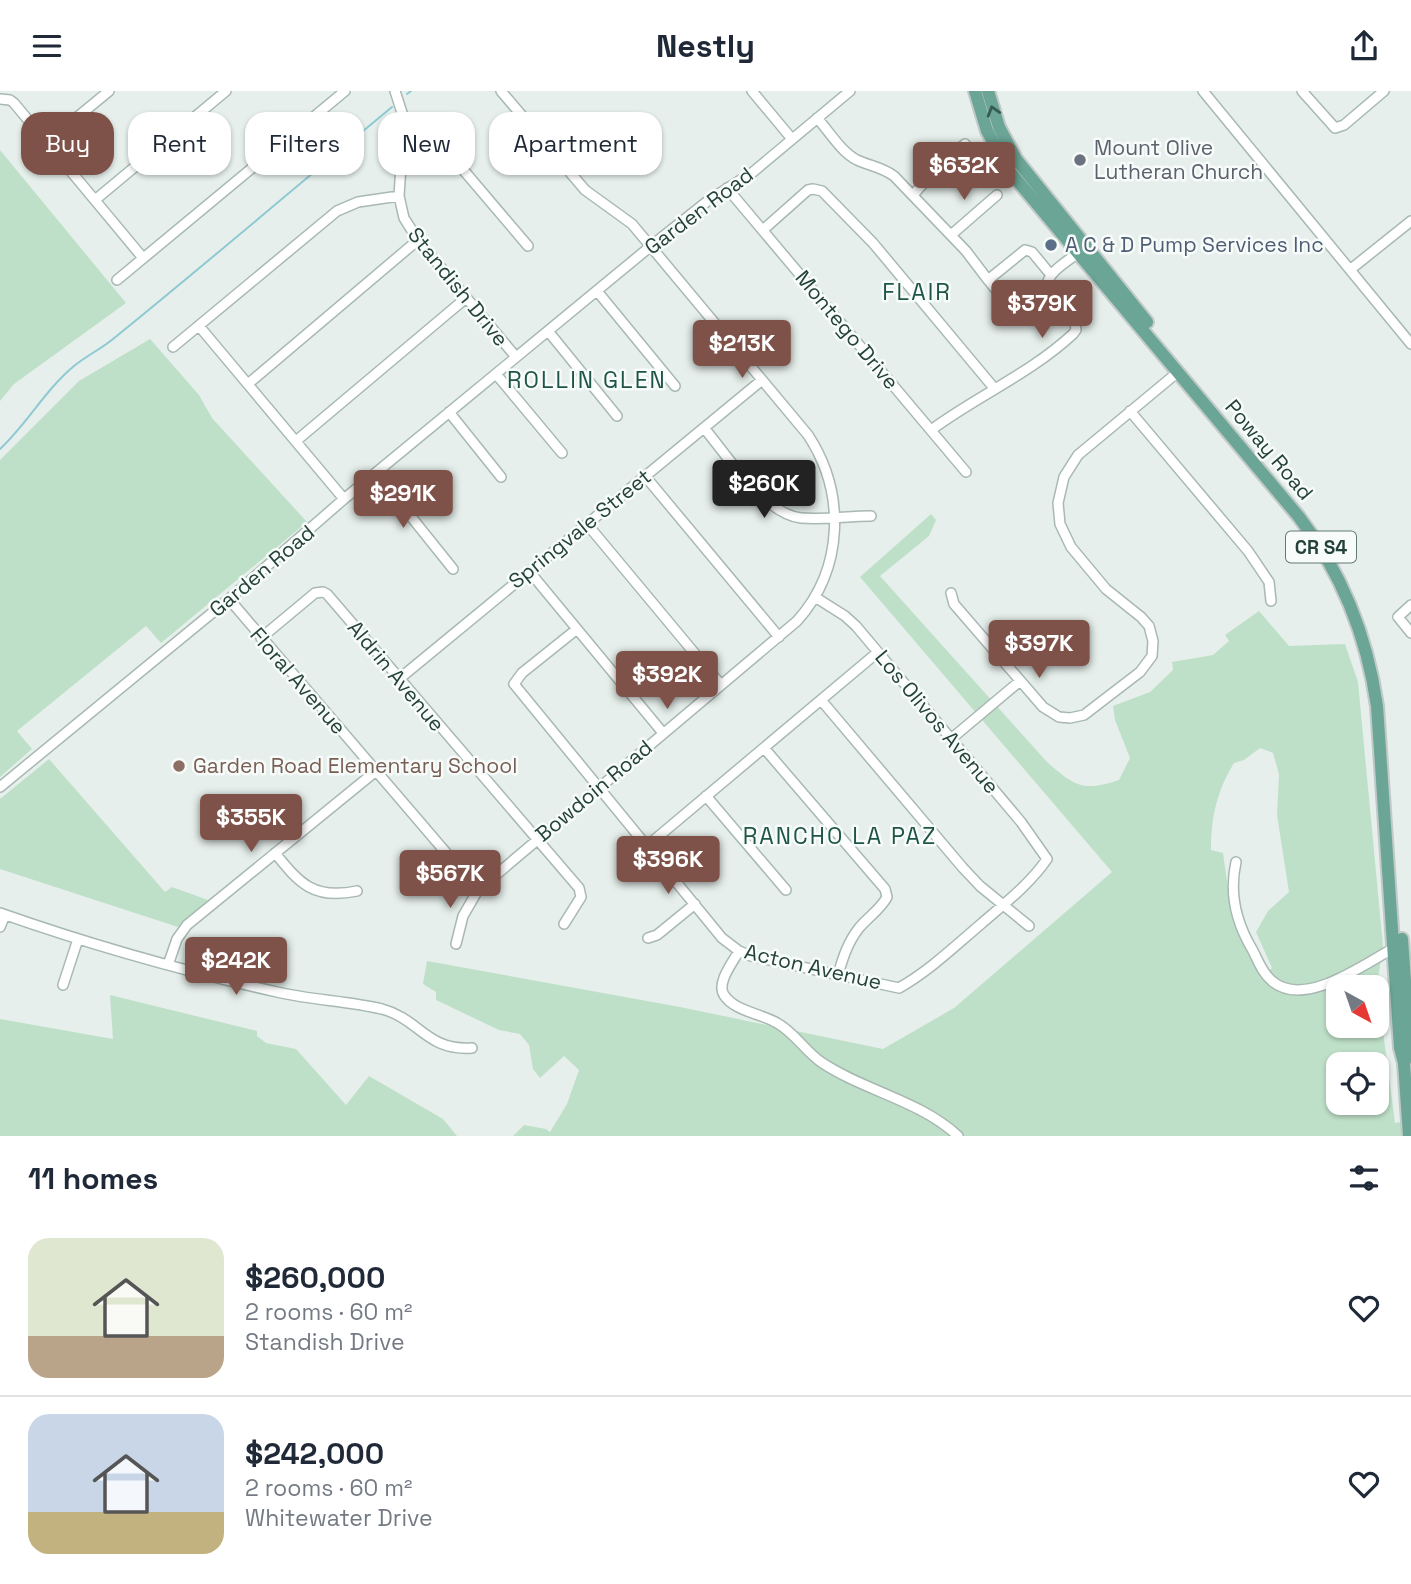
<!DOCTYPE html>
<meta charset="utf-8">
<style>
:root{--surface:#fff;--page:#f6f6f7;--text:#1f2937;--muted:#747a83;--line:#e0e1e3;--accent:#7f5249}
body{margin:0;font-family:"Space Grotesk",sans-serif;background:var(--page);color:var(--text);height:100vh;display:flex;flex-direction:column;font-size:26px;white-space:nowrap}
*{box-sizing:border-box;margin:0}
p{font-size:23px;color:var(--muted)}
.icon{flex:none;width:38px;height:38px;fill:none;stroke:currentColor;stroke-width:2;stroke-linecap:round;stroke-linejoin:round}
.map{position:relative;height:1045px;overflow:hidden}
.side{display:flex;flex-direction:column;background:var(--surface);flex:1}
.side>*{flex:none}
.hud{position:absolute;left:21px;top:21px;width:700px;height:63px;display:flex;gap:14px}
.needle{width:46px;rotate:140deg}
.tools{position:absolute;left:1326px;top:884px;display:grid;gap:14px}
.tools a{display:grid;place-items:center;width:63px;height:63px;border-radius:14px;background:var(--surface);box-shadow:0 2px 5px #0004;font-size:35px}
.price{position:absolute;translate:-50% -60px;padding:0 16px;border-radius:7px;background:var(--accent);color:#fff;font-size:23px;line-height:46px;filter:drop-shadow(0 2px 4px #0008)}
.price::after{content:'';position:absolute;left:50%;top:42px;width:21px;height:16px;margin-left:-10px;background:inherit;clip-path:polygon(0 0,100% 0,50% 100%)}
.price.on{background:#222;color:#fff}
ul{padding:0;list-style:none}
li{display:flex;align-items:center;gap:21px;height:175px;padding:0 28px}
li+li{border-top:2px solid var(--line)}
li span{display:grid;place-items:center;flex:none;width:196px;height:140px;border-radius:21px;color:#555}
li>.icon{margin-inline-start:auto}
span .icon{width:84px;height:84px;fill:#fffc;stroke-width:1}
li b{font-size:30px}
h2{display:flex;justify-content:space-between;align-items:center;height:84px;padding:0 28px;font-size:30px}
.pill{padding:0 24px;border-radius:21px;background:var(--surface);box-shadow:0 2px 5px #0004;font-size:24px;line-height:63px}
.pill.on{background:var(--accent);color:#fff}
header{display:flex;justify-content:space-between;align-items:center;height:91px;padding:0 28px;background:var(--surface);font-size:32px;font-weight:700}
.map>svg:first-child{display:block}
.green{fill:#bfe0c8;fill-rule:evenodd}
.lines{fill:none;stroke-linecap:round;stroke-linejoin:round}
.stream{stroke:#8ec9d4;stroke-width:2}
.minor-casing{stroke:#a8b8b2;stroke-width:12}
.major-casing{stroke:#c2cac8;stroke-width:16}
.minor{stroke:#fff;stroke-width:9}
.major{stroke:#6aa596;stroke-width:12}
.oneway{stroke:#365b51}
.worship-dot{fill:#6b7280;stroke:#f7fbf9;stroke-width:2.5}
.service-dot{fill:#5c6f8a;stroke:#f7fbf9;stroke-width:2.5}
.education-dot{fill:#8d6e63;stroke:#f7fbf9;stroke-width:2.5}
.labels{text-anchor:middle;stroke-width:5;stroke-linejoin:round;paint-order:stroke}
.shield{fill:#f7fbf9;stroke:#637a73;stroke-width:2}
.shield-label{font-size:19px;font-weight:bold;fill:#24423a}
.worship-label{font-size:21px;fill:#5b616d;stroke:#f7fbf9;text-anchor:start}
.street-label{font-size:21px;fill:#24423a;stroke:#f7fbf9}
.service-label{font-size:21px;fill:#4e5e75;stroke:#f7fbf9;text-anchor:start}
.education-label{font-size:21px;fill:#785e54;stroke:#f7fbf9;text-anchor:start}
.neighbourhood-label{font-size:23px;letter-spacing:2px;fill:#1f5548;stroke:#f7fbf9}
</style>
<header><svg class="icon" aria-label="menu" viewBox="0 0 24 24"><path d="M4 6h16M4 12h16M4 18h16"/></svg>Nestly<svg class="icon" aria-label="share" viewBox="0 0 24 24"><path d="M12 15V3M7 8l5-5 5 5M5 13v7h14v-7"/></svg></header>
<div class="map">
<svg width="1411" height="1045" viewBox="0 0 1411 1045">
<rect width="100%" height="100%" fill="#e6efeb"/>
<!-- green -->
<path class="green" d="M 0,59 L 126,212 L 14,293 L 0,310 Z
M 150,248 L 199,304 L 212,327 L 307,431 L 161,552 L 146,535 L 17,640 L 32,658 L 0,686 L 0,369 L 79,290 Z
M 931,423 L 936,429 L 929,445 L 880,485 L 1047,671 C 1075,695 1082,701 1119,689 L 1130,667 L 1115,629 L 1113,615 L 1150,601 L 1173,579 L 1172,571 L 1213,564 L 1229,550 L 1225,544 L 1259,520 L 1289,555 L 1345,553 L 1358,591 L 1383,855 L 1377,894 L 1395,1032 L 1411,1029 L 1411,1045 L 513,1045 L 524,1034 L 546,1038 L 550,1041 L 567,1013 L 579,979 L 564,965 L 540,987 L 533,978 L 529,954 L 520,943 L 499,939 L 436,909 L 436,901 L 423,893 L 427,870 L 680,916 L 883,958 L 954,917 L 1112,781 L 860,486 ZM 1260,657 L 1273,662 L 1279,683 L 1277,724 L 1289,801 L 1268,820 L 1256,841 L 1272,877 L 1263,885 L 1241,839 L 1232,826 L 1223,762 L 1211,759 C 1211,726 1217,700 1234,672 L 1244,669 ZM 1339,896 L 1377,896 L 1377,934 L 1339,934 ZM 1339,973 L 1377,973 L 1377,1012 L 1339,1012 Z
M 49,668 L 165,801 L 172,796 L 208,809 L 178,836 L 0,778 L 0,708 Z
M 110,904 L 257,940 L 257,945 L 266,952 L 296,958 L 346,1014 L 369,985 L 443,1028 L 457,1045 L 0,1045 L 0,928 L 113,948 Z"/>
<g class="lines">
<!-- stream -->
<path class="stream" d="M 407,3 L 411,0
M 0,358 C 27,333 45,299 74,275 C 86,265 101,258 113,248 C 207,172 299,93 392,16"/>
<!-- minor casing -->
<g class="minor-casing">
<path id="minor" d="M 395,0 L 404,28 L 399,105 L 404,127 L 418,149 L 516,266
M 752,0 L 792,48
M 1203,0 L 1411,253
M 1302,0 L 1335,37 L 1344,34 L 1384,0
M 0,8 L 10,9 L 14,12 L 143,167
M 817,27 C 829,40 841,61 857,69 C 870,75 882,76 894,85 L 966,160 L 988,189 L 1020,228
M 47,51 L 109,0
M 551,59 L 582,33
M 403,60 L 445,66 L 460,75 L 528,155
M 727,97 L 966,381
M 913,104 L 944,69 L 965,53
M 95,109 L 226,0
M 763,139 L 808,99 L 813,98 L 822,100 L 873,152 L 994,297
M 951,144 L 997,104
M 1351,178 L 1411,130
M 117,189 L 345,0
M 988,189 L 1025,159 L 1032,161 L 1051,184
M 597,200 L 675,295
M 199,235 L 344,408
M 548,240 L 617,325
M 173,256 L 337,120 L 358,111 L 399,105
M 496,283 L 562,362
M 248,293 L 418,149
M 1130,320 L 1248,460 L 1269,491 L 1271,510
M 449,321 L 501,386
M 704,337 C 727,364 764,423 801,427 C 824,429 848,425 871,425
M 931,339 C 977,305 1031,282 1073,243 L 1076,239 L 1075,230 L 1047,198 C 1045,181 1070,169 1082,159
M 296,350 L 466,207
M 376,382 L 453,478
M 645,385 L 779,546
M 587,433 L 721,594
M 529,480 L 663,642
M 951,502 L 954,513 L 1043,616 L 1059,626 L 1070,627 L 1084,624 L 1140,581 L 1152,565 L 1153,550 L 1149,535 L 1141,526 L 1106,498 L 1071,456 L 1060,433 L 1058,412 L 1064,386 L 1078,364 L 1178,281
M 229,508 L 478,799
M 1411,514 L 1398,526 L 1411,542
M 577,538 L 522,582 L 514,593 L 722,847 L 739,860 L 751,865 L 899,897 C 929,880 955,855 981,833 C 1004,813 1030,793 1047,768 L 1021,731 L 856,535 L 845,525 L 815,506
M 261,547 L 315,502 L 323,501 L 327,503 L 579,797 L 581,806 L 564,833
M 399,588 L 762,289
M 821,609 L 963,777 L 980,795 L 1029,835
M 951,648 L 1020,590
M 764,657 L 885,798 L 887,806 C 881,818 868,826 859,837 C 848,851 843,866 838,884
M 0,696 L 229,508 L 344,408 L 651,155 L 709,109 L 753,81 L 850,0
M 706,705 L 786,799
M 647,755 L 878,561
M 275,762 C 300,793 314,809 357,800
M 1236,771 C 1229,802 1236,831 1252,858 C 1258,869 1262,882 1272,890 C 1304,918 1364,873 1394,857
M 0,822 C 91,854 183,880 277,901 C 311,909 348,910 382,918 C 420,928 426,960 472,957
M 0,836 L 5,824
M 648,847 L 657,844 L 695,813
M 456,853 L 463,825 L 478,799 L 797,530 C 844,478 846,402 808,344 L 632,133 L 585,99 L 501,0
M 739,860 C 733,871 716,892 724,904 C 734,920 762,923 777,932 C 794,941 805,960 821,971 C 864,1000 919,1009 958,1045
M 168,874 L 177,848 L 187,834 L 376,680
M 63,894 L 78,848"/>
</g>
<!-- major casing -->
<g class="major-casing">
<path id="major" d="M 975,0 L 987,40 L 1011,82 L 1299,426 C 1342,482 1367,545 1377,615 L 1400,957 L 1404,972 L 1409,1045
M 988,0 L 999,36 L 1016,68 L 1147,231
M 1402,848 L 1410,959 L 1404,972"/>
</g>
<!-- minor -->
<use href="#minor" class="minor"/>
<!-- major -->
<use href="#major" class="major"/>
</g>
<!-- one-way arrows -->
<defs><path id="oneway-chevron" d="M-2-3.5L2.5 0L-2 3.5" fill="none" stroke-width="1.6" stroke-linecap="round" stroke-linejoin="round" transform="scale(1.75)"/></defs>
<use class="oneway" href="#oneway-chevron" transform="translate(993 20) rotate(-107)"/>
<!-- markers -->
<circle class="worship-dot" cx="1080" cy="69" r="7"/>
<circle class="service-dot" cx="1051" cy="154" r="7"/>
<circle class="education-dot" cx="179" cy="675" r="7"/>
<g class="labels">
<!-- shield labels -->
<rect class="shield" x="1286" y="440.5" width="70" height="31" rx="5"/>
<g class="shield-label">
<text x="1321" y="463">CR S4</text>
</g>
<!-- worship labels -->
<g class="worship-label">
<text x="1094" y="64">Mount Olive<tspan x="1094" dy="24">Lutheran Church</tspan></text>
</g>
<!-- street labels -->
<g class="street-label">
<text transform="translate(699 120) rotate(-37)" y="7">Garden Road</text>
<text transform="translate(458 196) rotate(51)" y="7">Standish Drive</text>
<text transform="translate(847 239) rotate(50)" y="7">Montego Drive</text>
<text transform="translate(1269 359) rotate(50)" y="7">Poway Road</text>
<text transform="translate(580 438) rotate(-39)" y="7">Springvale Street</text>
<text transform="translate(262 480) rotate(-40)" y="7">Garden Road</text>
<text transform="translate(396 585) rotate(50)" y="7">Aldrin Avenue</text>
<text transform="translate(298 590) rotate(49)" y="7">Floral Avenue</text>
<text transform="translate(937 631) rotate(50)" y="7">Los Olivos Avenue</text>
<text transform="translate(594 700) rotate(-40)" y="7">Bowdoin Road</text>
<text transform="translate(813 876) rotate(13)" y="7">Acton Avenue</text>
</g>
<!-- service labels -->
<g class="service-label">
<text x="1065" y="161">A C &amp; D Pump Services Inc</text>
</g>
<!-- education labels -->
<g class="education-label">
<text x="193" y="682">Garden Road Elementary School</text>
</g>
<!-- neighbourhood labels -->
<g class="neighbourhood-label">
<text x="917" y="209">FLAIR</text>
<text x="587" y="297">ROLLIN GLEN</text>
<text x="840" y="753">RANCHO LA PAZ</text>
</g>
</g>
</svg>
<div class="tools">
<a><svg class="needle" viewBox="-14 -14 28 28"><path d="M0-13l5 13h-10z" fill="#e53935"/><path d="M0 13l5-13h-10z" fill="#747a83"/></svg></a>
<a><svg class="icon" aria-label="locate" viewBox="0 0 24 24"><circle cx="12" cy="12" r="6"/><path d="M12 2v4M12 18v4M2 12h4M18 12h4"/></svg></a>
</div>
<b class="price" style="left:964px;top:111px">$632K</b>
<b class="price" style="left:1042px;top:249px">$379K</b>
<b class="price" style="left:742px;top:289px">$213K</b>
<b class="price on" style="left:764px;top:429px">$260K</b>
<b class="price" style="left:403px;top:439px">$291K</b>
<b class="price" style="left:1039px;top:589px">$397K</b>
<b class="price" style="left:667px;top:620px">$392K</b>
<b class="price" style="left:251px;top:763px">$355K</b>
<b class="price" style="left:668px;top:805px">$396K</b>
<b class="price" style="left:450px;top:819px">$567K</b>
<b class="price" style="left:236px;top:906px">$242K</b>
<div class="hud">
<a class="pill on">Buy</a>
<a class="pill">Rent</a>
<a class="pill">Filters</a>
<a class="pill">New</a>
<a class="pill">Apartment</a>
</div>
</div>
<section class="side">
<h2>11 homes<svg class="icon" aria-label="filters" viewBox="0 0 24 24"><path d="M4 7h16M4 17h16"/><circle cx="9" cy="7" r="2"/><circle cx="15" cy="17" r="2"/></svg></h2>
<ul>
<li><span style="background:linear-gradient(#dfe7d0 70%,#b9a48a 0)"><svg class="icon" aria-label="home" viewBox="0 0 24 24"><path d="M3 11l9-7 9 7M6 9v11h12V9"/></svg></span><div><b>$260,000</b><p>2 rooms · 60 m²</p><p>Standish Drive</p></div><svg class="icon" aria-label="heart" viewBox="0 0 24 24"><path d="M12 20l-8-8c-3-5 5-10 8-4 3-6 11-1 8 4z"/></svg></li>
<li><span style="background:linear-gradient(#c9d6e8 70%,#c2b280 0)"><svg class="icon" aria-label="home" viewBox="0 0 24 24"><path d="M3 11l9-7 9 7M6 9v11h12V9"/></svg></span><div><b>$242,000</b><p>2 rooms · 60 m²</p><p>Whitewater Drive</p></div><svg class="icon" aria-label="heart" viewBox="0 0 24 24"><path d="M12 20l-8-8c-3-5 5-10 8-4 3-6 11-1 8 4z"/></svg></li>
</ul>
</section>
